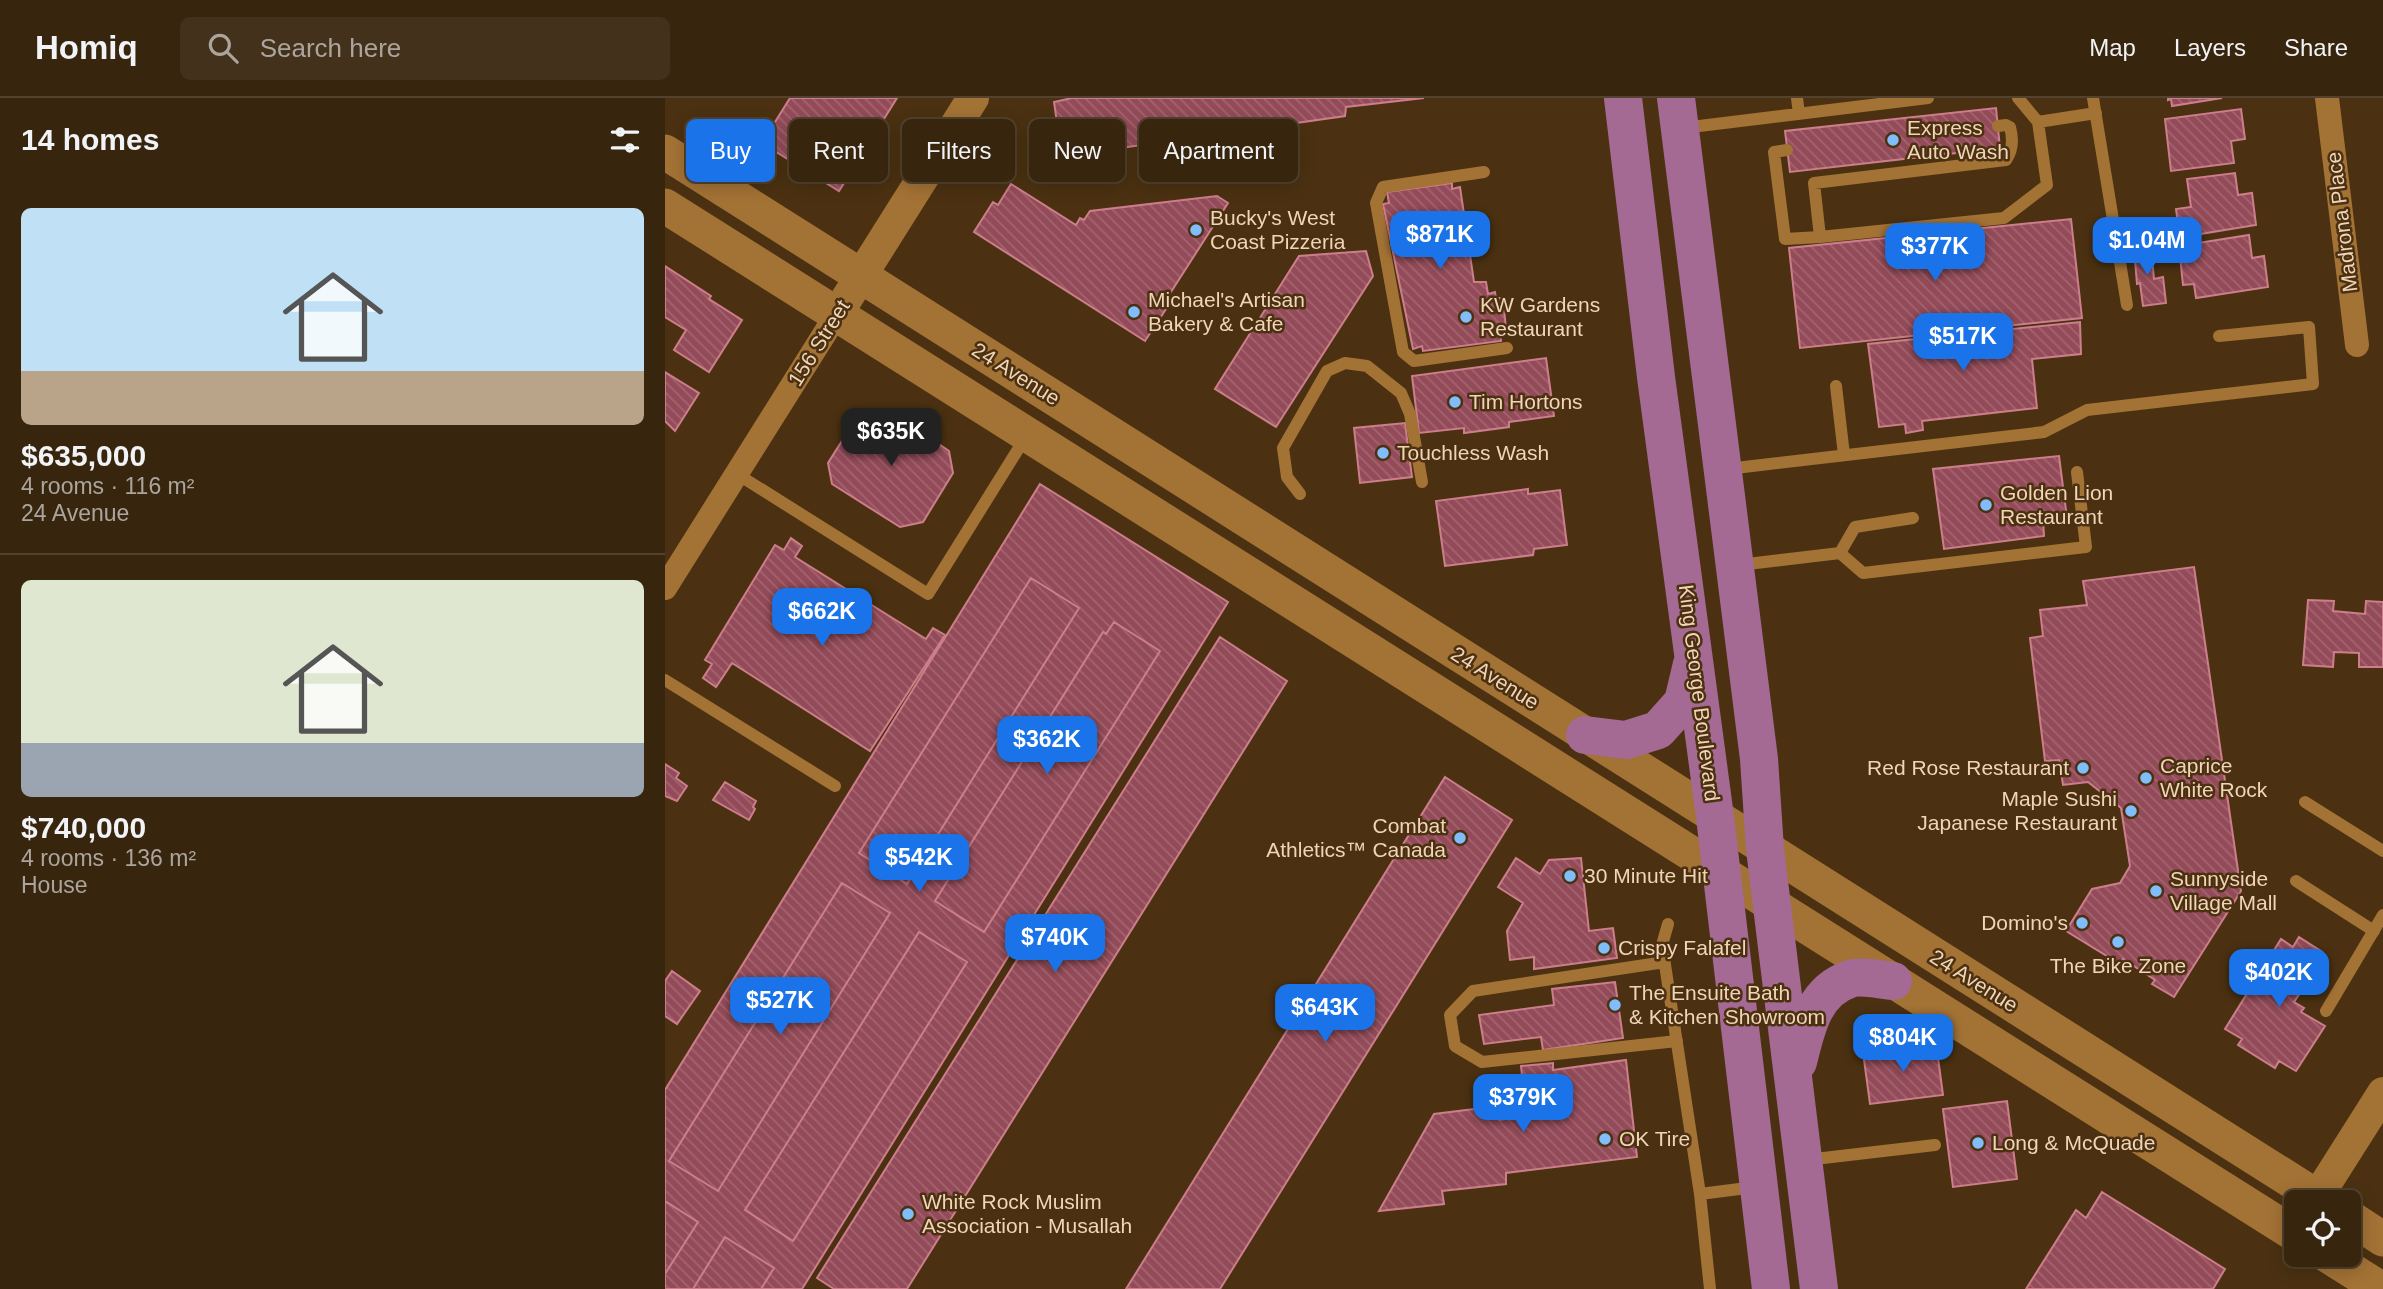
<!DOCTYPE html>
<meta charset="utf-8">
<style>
:root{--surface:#38250d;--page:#43311b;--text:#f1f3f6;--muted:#aba59d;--line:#52422e;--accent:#1a73e8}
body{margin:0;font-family:Arial,sans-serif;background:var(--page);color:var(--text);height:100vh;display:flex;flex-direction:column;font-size:26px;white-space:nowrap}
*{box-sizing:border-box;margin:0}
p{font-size:23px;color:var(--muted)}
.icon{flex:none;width:38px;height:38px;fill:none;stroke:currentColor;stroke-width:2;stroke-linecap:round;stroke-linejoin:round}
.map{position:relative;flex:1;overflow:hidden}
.side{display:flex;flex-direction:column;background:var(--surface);width:665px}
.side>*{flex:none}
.hud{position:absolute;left:21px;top:21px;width:665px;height:63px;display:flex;gap:14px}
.fabs{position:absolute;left:1619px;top:1092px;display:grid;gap:14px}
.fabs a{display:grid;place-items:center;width:77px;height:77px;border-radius:10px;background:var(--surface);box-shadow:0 4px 18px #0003,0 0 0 2px var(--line);font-size:35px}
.price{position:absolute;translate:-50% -60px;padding:0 16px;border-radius:14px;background:var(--accent);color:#fff;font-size:23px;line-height:46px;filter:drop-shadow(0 2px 4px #0008)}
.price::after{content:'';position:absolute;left:50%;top:42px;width:21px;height:16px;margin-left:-10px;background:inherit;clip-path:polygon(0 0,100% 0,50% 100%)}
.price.on{background:#222;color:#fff}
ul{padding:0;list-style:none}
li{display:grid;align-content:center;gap:14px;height:371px;padding:0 21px}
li+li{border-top:2px solid var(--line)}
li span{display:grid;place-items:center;height:217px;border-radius:10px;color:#555}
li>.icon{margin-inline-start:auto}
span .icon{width:126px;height:126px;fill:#fffc;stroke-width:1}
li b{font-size:30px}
h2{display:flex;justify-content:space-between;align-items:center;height:84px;padding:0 21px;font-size:30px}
.tag{padding:0 24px;border-radius:10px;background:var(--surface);box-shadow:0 4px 18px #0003,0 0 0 2px var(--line);font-size:24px;line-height:63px}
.tag.on{background:var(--accent);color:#fff}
header{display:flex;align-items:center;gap:42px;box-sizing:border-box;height:98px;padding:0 35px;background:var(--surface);border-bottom:2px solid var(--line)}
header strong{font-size:33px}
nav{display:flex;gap:38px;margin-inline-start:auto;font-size:24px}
.search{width:490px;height:63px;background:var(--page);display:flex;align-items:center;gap:18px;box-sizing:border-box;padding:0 24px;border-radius:10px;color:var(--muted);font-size:26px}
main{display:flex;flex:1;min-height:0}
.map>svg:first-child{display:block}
.building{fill:url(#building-back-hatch);stroke:#cd7e8b;stroke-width:2}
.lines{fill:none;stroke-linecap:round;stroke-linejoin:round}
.service{stroke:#a37235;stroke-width:12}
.minor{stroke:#a37235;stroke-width:24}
.tertiary{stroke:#a37235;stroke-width:32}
.secondary{stroke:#a37235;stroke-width:35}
.primary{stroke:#a46a93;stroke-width:38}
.poi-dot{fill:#80bdfa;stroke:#4b3111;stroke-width:2.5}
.labels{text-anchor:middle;stroke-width:5;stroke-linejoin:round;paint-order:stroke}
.poi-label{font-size:21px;fill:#f0d5b7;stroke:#4b3111;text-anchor:start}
.street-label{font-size:21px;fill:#f0d5b7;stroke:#4b3111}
</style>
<header>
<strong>Homiq</strong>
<div class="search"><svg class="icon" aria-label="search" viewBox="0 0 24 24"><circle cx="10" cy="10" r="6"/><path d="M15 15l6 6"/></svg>Search here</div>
<nav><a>Map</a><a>Layers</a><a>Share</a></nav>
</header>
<main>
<section class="side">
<h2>14 homes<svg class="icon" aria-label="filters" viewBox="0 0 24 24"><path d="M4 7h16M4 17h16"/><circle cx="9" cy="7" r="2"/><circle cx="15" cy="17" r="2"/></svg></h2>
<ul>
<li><span style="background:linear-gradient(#bfe0f5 75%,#b9a48a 0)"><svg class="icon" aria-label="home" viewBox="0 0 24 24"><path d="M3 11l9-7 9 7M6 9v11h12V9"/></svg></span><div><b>$635,000</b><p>4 rooms · 116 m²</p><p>24 Avenue</p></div></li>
<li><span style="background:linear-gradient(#dfe7d0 75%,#9aa5b1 0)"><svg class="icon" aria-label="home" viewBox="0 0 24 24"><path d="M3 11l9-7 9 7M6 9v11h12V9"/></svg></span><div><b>$740,000</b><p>4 rooms · 136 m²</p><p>House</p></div></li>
</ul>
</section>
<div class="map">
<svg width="1718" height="1191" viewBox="0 0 1718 1191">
<defs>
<pattern id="building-back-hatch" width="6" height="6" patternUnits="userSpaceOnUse" patternTransform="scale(1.75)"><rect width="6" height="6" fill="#944b59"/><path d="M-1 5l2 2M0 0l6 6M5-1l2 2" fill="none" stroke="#a3646f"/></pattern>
</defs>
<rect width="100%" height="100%" fill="#4b3111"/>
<!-- building -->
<path class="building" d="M 125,0 L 232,0 L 174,93 L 97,45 Z
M 407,0 L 759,0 L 681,9 L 680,18 L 421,55 L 419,49 L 408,49 L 394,39 L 389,4 Z
M 1503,0 L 1557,0 L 1507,8 L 1506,1 L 1503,2 Z
M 1331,10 L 1335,50 L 1125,74 L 1120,33 Z
M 1576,11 L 1580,41 L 1566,43 L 1569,65 L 1506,73 L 1500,21 Z
M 1570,75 L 1573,97 L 1587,95 L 1591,127 L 1529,137 L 1528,131 L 1514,133 L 1511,111 L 1526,109 L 1522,81 Z
M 787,85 L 787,91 L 795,89 L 809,184 L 821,184 L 823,196 L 830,194 L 831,200 L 838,200 L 841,231 L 835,233 L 836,243 L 758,253 L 757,248 L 748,251 L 718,106 L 724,105 L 722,94 Z
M 346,86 L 411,127 L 415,120 L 419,122 L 425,113 L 552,98 L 563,105 L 497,208 L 501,211 L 480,243 L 309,134 L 328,104 L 333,107 Z
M 1406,121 L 1417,220 L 1135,250 L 1124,150 Z
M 1584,137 L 1587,160 L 1599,158 L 1603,189 L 1531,200 L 1529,186 L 1518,187 L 1514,148 Z
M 1478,144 L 1480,160 L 1487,159 L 1489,181 L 1498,179 L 1501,205 L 1478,208 L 1475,185 L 1472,186 L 1470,162 L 1466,162 L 1464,145 Z
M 701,153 L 708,178 L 611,329 L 550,291 L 634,158 Z
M 0,168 L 46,198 L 44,201 L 77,222 L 44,274 L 9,252 L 21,232 L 0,219 Z
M 1415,224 L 1416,256 L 1367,261 L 1372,310 L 1257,323 L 1258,332 L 1241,335 L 1240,326 L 1214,329 L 1203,246 Z
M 881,260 L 889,318 L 844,324 L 844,329 L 799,335 L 799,330 L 754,335 L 747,278 Z
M 0,274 L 34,295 L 10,333 L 0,323 Z
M 215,311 L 236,324 L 238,321 L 284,353 L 288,375 L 258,424 L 235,429 L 167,386 L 163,365 L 194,316 Z
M 740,325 L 747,379 L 695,385 L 689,330 Z
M 1394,358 L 1402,420 L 1378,422 L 1379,438 L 1279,451 L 1268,371 Z
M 375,386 L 563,504 L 137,1191 L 0,1191 L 0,992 Z
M 863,391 L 863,396 L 895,392 L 902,447 L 869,451 L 868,457 L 780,468 L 771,403 Z
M 126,440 L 137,448 L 130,459 L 261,541 L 268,530 L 280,537 L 205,653 L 67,565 L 51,589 L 38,580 L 47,566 L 40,562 L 110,447 L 119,452 Z
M 1529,469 L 1576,793 L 1509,899 L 1487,886 L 1490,882 L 1458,861 L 1455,866 L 1401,833 L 1427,791 L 1455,785 L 1465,768 L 1456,710 L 1423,684 L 1398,687 L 1394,662 L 1380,663 L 1365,540 L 1378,538 L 1375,512 L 1422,507 L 1418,483 Z
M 366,480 L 414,510 L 242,786 L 194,755 Z
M 1643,502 L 1669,503 L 1668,513 L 1700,516 L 1701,503 L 1718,504 L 1718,569 L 1694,569 L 1694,555 L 1669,554 L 1668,569 L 1638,567 Z
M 449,524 L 495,553 L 319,834 L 270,803 L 438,534 L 441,536 Z
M 555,539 L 622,583 L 242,1191 L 169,1191 L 152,1180 Z
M 0,666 L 14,675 L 11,680 L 22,688 L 12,703 L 0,698 Z
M 780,679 L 847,722 L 555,1191 L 461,1191 Z
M 60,684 L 91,703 L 88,709 L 90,711 L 84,722 L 48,702 Z
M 851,760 L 875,776 L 884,762 L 916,760 L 924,833 L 948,830 L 952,860 L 869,871 L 869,859 L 845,862 L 842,833 L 858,805 L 833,789 Z
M 177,785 L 225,815 L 53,1093 L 4,1063 Z
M 254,834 L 302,864 L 128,1143 L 80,1112 Z
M 1634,839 L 1656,853 L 1634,889 L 1638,891 L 1629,904 L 1639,910 L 1636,914 L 1660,928 L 1631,973 L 1614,963 L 1610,970 L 1573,947 L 1577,941 L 1560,931 L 1616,841 L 1628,849 Z
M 7,873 L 35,893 L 12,926 L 0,918 L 0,883 Z
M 950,884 L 958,940 L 878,952 L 876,939 L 819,946 L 814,917 L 889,907 L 887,891 Z
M 1271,945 L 1278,997 L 1205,1006 L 1198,954 Z
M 961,962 L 972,1059 L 841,1075 L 841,1086 L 777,1093 L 779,1106 L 714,1113 L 769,1016 L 833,1008 L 835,1022 L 861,1016 L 856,968 L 888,965 L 888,972 Z
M 1342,1003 L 1352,1081 L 1288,1089 L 1278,1011 Z
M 1437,1094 L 1560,1171 L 1548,1191 L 1361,1191 L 1411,1112 L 1421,1120 Z
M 0,1103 L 33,1124 L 0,1176 Z
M 60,1139 L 109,1170 L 96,1191 L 28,1191 Z"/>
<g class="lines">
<!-- service -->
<path class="service" d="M 1132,0 L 1134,16
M 1353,0 L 1373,24 L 1431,15
M 1428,0 L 1462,207
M 1018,30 L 1263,0
M 1122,52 L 1109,54 L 1120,141 L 1155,139 L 1149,85 L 1341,62 C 1348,52 1348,40 1345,29 L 1341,27 L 1333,28
M 819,74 L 718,89 L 711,105 L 738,254 L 749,263 L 842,250
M 1155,139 L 1339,120 L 1382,87 L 1373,24
M 1171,288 L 1179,357
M 1062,371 L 1379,334 L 1422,312 L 1648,286 L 1644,229 L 1554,238
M 72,376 L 263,496 L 362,337
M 635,396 L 622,379 L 618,350 L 662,273 L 680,265 L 702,268 L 736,295 L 745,316 L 757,384
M 1175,455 L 1198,475 L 1421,449 L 1412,374
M 1074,467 L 1175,455 L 1190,429 L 1248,420
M 0,582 L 170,688
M 1640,704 L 1718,753
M 1631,783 L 1709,833
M 1003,826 L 997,847 L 1035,1096 L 1045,1191
M 1000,864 L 808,893 L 785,917 L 790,948 L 817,964 L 1012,943
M 1661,913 L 1718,817
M 1141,1062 L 1270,1047
M 1035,1096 L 1090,1089"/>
<!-- minor -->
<path class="minor" d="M 1662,0 L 1692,247
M 0,490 L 172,216"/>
<!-- tertiary -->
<path class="tertiary" d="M 172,216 L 308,0
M 1649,1104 L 1718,995"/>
<!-- secondary -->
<path class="secondary" d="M 0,54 L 1660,1104
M 0,108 L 1631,1137
M 1684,1119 L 1718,1141
M 1662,1157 L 1716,1191"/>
<!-- primary -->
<path class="primary" d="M 958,0 L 991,279 L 1050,719 L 1106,1191
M 1011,0 L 1094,661 L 1100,751 L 1154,1191
M 920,637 L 961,642 L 993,632 L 1018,604 L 1027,566
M 1133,964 C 1141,932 1148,893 1185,881 C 1196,877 1216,882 1228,883"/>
</g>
<!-- markers -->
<g class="poi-dot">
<circle cx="1228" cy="42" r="7"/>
<circle cx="531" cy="132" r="7"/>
<circle cx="469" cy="214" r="7"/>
<circle cx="801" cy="219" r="7"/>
<circle cx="790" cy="304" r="7"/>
<circle cx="718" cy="355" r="7"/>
<circle cx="1321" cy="407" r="7"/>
<circle cx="1418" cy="670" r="7"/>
<circle cx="1481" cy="680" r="7"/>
<circle cx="1466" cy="713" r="7"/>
<circle cx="795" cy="740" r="7"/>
<circle cx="905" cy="778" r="7"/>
<circle cx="1491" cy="793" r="7"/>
<circle cx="1417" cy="825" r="7"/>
<circle cx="1453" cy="844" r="7"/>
<circle cx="939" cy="850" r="7"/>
<circle cx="950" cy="907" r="7"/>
<circle cx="940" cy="1041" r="7"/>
<circle cx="1313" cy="1045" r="7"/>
<circle cx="243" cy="1116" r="7"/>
</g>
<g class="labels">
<!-- poi labels -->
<g class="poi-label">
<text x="1242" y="37">Express<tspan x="1242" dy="24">Auto Wash</tspan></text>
<text x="545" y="127">Bucky's West<tspan x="545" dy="24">Coast Pizzeria</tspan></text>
<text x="483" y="209">Michael's Artisan<tspan x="483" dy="24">Bakery &amp; Cafe</tspan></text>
<text x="815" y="214">KW Gardens<tspan x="815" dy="24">Restaurant</tspan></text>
<text x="804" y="311">Tim Hortons</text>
<text x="732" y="362">Touchless Wash</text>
<text x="1335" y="402">Golden Lion<tspan x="1335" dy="24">Restaurant</tspan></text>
<text x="1495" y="675">Caprice<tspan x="1495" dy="24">White Rock</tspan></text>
<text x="1404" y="677" text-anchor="end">Red Rose Restaurant</text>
<text x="1452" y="708" text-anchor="end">Maple Sushi<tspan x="1452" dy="24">Japanese Restaurant</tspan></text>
<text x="781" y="735" text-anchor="end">Combat<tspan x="781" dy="24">Athletics™ Canada</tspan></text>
<text x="919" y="785">30 Minute Hit</text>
<text x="1505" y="788">Sunnyside<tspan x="1505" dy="24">Village Mall</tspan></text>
<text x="1403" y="832" text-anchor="end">Domino's</text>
<text x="953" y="857">Crispy Falafel</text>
<text x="1453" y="875" text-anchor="middle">The Bike Zone</text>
<text x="964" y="902">The Ensuite Bath<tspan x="964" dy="24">&amp; Kitchen Showroom</tspan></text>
<text x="954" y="1048">OK Tire</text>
<text x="1327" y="1052">Long &amp; McQuade</text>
<text x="257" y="1111">White Rock Muslim<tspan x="257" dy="24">Association - Musallah</tspan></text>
</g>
<!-- street labels -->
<g class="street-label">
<text transform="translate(1677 124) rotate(-97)" y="7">Madrona Place</text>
<text transform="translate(154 245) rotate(-58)" y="7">156 Street</text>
<text transform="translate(351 276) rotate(32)" y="7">24 Avenue</text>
<text transform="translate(830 580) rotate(32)" y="7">24 Avenue</text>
<text transform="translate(1034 595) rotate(83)" y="7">King George Boulevard</text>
<text transform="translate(1309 883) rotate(32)" y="7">24 Avenue</text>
</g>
</g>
</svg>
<div class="fabs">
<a><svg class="icon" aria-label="locate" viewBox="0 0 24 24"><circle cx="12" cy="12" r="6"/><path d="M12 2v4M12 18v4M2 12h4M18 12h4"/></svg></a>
</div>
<b class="price" style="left:775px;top:173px">$871K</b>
<b class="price" style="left:1482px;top:179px">$1.04M</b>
<b class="price" style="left:1270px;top:185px">$377K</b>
<b class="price" style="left:1298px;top:275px">$517K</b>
<b class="price on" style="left:226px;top:370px">$635K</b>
<b class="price" style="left:157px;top:550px">$662K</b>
<b class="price" style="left:382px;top:678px">$362K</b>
<b class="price" style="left:254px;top:796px">$542K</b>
<b class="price" style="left:390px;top:876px">$740K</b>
<b class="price" style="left:1614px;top:911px">$402K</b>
<b class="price" style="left:115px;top:939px">$527K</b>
<b class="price" style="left:660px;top:946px">$643K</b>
<b class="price" style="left:1238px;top:976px">$804K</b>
<b class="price" style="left:858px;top:1036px">$379K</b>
<div class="hud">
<a class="tag on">Buy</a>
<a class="tag">Rent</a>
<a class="tag">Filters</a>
<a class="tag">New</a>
<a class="tag">Apartment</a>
</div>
</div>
</main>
